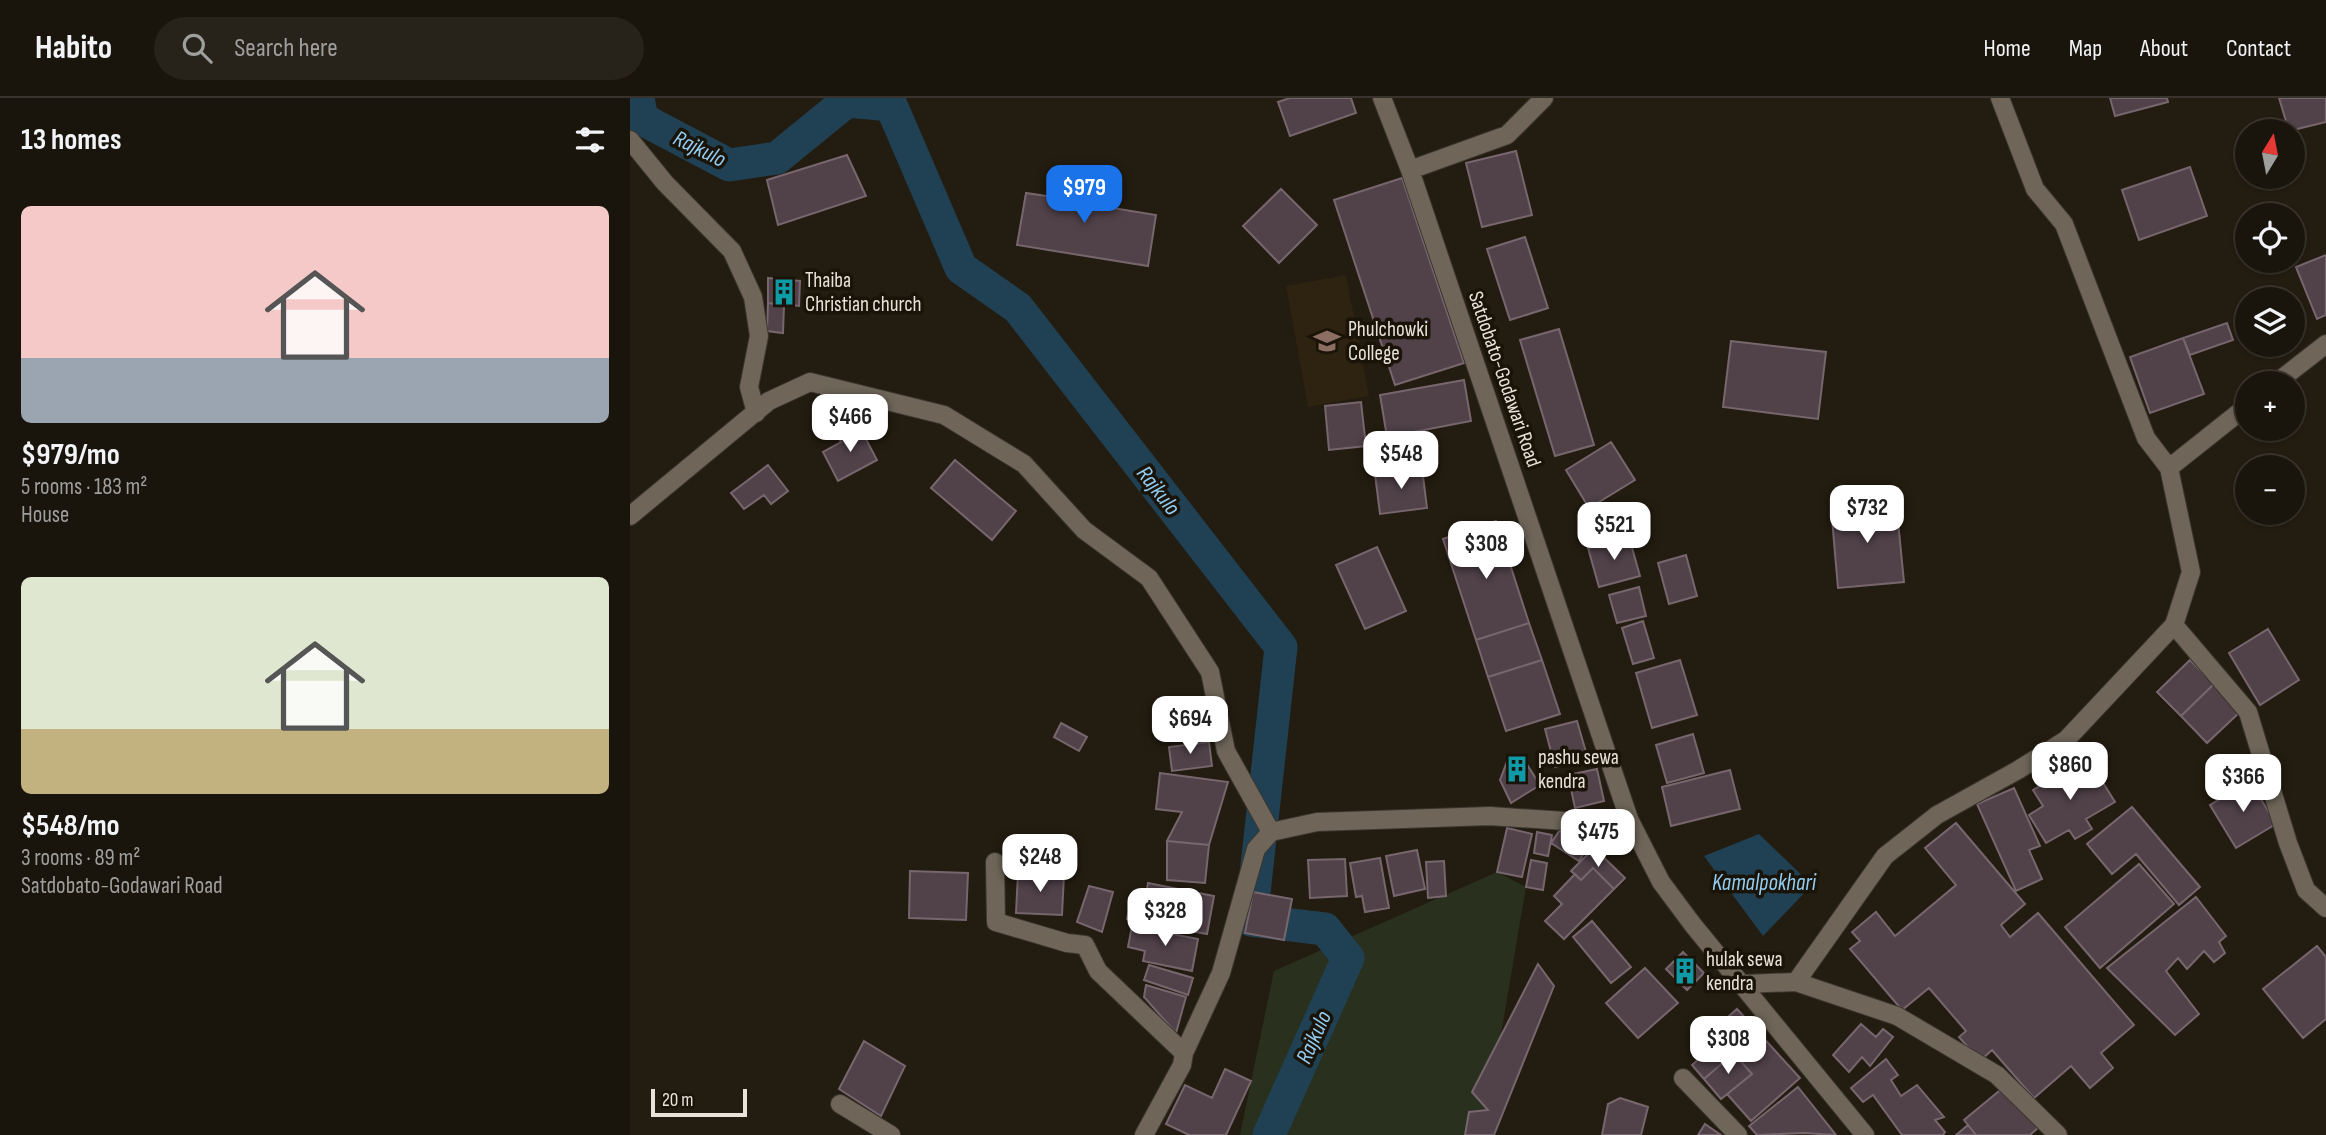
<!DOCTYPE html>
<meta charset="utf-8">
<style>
:root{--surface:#1a150c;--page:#27221a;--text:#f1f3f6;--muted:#9f9f9d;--line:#38342d;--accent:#1a73e8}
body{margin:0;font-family:"Sofia Sans Condensed",sans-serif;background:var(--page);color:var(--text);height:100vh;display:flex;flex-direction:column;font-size:26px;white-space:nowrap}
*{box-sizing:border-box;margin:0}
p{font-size:23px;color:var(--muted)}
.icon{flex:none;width:38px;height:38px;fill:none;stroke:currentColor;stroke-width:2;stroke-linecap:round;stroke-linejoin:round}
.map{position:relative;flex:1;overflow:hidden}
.side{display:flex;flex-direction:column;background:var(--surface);width:630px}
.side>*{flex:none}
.needle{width:46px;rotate:10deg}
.fabs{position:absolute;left:1605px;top:21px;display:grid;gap:14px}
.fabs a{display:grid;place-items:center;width:70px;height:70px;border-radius:50%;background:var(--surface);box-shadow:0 2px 5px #0004,0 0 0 2px var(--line);font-size:35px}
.scale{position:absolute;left:21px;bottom:18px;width:96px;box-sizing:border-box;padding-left:7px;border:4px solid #e7e2da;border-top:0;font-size:19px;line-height:24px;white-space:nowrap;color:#e7e2da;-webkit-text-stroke:5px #1a1307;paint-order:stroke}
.price{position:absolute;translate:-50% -60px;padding:0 16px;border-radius:14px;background:#fff;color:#222;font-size:23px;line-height:46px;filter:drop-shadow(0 2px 4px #0008)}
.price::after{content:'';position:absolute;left:50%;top:42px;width:21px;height:16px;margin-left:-10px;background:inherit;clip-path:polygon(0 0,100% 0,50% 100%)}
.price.selected{background:var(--accent);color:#fff}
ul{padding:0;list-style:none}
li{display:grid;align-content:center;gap:14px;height:371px;padding:0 21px}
li span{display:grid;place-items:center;height:217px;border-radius:10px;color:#555}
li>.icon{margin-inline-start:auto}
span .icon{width:126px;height:126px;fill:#fffc;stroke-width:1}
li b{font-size:30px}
h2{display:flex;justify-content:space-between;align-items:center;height:84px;padding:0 21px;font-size:30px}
header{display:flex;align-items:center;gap:42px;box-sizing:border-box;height:98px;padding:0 35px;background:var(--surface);border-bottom:2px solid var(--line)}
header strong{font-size:33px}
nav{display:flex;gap:38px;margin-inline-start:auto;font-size:24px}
.search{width:490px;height:63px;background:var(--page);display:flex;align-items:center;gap:18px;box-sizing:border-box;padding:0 24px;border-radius:38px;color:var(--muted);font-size:26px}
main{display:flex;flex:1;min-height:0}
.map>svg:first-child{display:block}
.built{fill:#2e2211}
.green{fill:#29311e}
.water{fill:#204053}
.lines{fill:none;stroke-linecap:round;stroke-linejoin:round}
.canal{stroke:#204053;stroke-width:33}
.building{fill:#514249;stroke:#77666d;stroke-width:2}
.minor-casing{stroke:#3c3631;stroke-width:20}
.minor{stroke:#6f6659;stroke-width:18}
.labels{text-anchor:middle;stroke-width:7;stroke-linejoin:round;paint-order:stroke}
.poi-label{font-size:21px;fill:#e7e2da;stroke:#1a1307;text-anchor:start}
.street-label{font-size:21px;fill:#e7e2da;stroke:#1a1307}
.water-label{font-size:23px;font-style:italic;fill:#92cdf3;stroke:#1a1307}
</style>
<header>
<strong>Habito</strong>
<div class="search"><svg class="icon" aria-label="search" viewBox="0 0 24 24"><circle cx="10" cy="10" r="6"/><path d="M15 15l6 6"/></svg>Search here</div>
<nav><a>Home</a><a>Map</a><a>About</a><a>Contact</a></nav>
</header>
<main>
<section class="side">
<h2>13 homes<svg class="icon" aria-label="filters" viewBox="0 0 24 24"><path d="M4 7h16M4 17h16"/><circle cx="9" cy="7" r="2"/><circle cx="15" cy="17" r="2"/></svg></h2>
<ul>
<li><span style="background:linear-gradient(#f6c9c9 70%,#9aa5b1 0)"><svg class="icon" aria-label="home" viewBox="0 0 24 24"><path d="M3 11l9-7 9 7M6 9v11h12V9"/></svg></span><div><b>$979/mo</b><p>5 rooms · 183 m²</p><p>House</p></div></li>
<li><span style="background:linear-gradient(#dfe7d0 70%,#c2b280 0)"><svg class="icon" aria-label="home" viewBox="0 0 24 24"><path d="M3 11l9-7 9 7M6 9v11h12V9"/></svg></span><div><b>$548/mo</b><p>3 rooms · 89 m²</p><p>Satdobato-Godawari Road</p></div></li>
</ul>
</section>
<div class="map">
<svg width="1696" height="1037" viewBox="0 0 1696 1037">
<rect width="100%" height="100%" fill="#231c10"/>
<!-- built -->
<path class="built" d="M 716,177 L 739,298 L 678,309 L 656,188 Z"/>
<!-- green -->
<path class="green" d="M 867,774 L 896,789 L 854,1037 L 610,1037 L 644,873 Z"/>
<!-- water -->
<path class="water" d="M 1129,736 L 1182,787 L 1133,838 L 1074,758 Z"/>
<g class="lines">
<!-- canal -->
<path class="canal" d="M 8,0 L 12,21 L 99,67 L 147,60 L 217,3 L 261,7 L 331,170 L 388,210 L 651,549 L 621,822 L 695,831 L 718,860 L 639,1037"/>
</g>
<!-- building -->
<path class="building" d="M 660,0 L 721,0 L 726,15 L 660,38 L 648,4 Z
M 1480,0 L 1537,0 L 1538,4 L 1485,18 Z
M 1649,0 L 1696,0 L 1696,24 L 1659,33 Z
M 886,53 L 902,117 L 852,129 L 836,65 Z
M 217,57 L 236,98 L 148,127 L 137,82 Z
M 1560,69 L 1577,118 L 1509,142 L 1492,92 Z
M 425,72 L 454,74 L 452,105 L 526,117 L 518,168 L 387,147 L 396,95 L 423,99 Z
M 772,80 L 834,265 L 765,287 L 704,102 Z
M 651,91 L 687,127 L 649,165 L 613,128 Z
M 895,139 L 918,210 L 880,222 L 857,151 Z
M 1696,157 L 1696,217 L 1687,221 L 1666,169 Z
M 138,180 L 170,183 L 169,208 L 138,205 Z
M 138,205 L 154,207 L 153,235 L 137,233 Z
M 1597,225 L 1603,242 L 1560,257 L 1553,240 Z
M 929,231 L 964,347 L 925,358 L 890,242 Z
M 1553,240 L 1574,296 L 1520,315 L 1500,259 Z
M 1101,243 L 1196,254 L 1188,321 L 1093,309 Z
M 834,282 L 841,323 L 757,339 L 750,297 Z
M 731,304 L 736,348 L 699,352 L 695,308 Z
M 229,328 L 247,362 L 208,383 L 193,354 L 211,344 L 208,338 Z
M 981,344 L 1005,382 L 959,410 L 936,372 Z
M 325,362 L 386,413 L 362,442 L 301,390 Z
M 138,367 L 158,393 L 141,406 L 134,397 L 114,411 L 101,395 Z
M 792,370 L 797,410 L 750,416 L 745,376 Z
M 1266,403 L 1274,484 L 1208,490 L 1201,409 Z
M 866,423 L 899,525 L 846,542 L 813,441 Z
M 999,439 L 1010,478 L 969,489 L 958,450 Z
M 747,449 L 776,513 L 735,531 L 706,467 Z
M 1056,457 L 1067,498 L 1039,506 L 1028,465 Z
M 1009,489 L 1016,518 L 987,525 L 979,497 Z
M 1013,523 L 1024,560 L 1003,566 L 992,530 Z
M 899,525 L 912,562 L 858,579 L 846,542 Z
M 1638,531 L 1669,582 L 1630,607 L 1599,555 Z
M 912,562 L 930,616 L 876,633 L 858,579 Z
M 1050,562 L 1067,617 L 1022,630 L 1006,575 Z
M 1560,562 L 1584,586 L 1551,618 L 1527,594 Z
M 1584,586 L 1611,613 L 1577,645 L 1551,618 Z
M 947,623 L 958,661 L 925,669 L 915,631 Z
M 431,625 L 457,639 L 449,653 L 424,639 Z
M 1063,636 L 1074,675 L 1037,685 L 1026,647 Z
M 579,644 L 582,668 L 542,673 L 539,649 Z
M 891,657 L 910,687 L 881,705 L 870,682 L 878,661 Z
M 1457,659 L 1485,704 L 1456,721 L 1462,731 L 1445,741 L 1439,732 L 1416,745 L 1399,717 L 1413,708 L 1403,692 Z
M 967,671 L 974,703 L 945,710 L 938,677 Z
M 1100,672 L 1110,711 L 1041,728 L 1032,689 Z
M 530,675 L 598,684 L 579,747 L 537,743 L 552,714 L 526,711 Z
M 1620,683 L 1646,726 L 1606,750 L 1580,707 Z
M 1384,690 L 1410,748 L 1399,752 L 1412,781 L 1386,793 L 1347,706 Z
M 1502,709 L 1570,789 L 1549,807 L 1506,756 L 1482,776 L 1457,746 Z
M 1326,725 L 1395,806 L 1371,827 L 1380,839 L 1408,815 L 1504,927 L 1471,955 L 1483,970 L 1460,990 L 1441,968 L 1404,1000 L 1362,952 L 1350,963 L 1329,939 L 1336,933 L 1299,890 L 1272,912 L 1220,851 L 1230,843 L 1222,834 L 1246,814 L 1265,838 L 1326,787 L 1295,750 Z
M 877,730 L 902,736 L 892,779 L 867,774 Z
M 930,732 L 957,750 L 949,763 L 921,745 Z
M 907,734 L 922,737 L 918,758 L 904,755 Z
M 537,743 L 579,747 L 575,785 L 537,782 Z
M 964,750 L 995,780 L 984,791 L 963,770 L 951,782 L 941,773 Z
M 787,752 L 795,791 L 764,798 L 756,758 Z
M 750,760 L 759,810 L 735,814 L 732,798 L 726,799 L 720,765 Z
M 715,761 L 717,798 L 680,800 L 678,762 Z
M 901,762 L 917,765 L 913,792 L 896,789 Z
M 814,763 L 816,798 L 798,800 L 796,764 Z
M 1509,766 L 1544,806 L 1470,870 L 1435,829 Z
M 963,770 L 984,791 L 934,841 L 915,823 L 932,806 L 924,798 L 945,776 L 951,782 Z
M 280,773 L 338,775 L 336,822 L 279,820 Z
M 388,775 L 434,777 L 432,817 L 386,815 Z
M 518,785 L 584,798 L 577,836 L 497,821 L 502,800 L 515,803 Z
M 459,788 L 483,794 L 472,834 L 447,824 Z
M 623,794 L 662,801 L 654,842 L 615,835 Z
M 1566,799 L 1596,838 L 1589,844 L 1595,855 L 1584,864 L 1574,853 L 1557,871 L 1548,860 L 1536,873 L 1569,916 L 1545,937 L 1477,870 Z
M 962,823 L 1001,869 L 981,885 L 943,839 Z
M 502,828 L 568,841 L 562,873 L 513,863 L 515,853 L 498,849 Z
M 1687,848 L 1696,859 L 1696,921 L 1673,940 L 1633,891 Z
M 1053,854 L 1074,875 L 1057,892 L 1036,871 Z
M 908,866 L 924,888 L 864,1037 L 835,1037 L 839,1014 L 858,1012 L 842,994 Z
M 519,867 L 563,880 L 558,897 L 514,882 Z
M 1015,870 L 1048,905 L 1008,940 L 976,905 Z
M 516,887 L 556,899 L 546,935 L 514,899 Z
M 1107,911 L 1170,980 L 1121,1023 L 1097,996 L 1122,976 L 1083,932 Z
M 1231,926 L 1246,939 L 1253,931 L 1263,939 L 1240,968 L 1232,959 L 1219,974 L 1203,957 Z
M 1083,932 L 1091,941 L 1072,958 L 1064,948 Z
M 1091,941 L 1104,955 L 1074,981 L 1062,967 Z
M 234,943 L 275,968 L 251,1018 L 209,991 Z
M 1104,955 L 1122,976 L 1091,1001 L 1074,981 Z
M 1256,961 L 1268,977 L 1261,982 L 1271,998 L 1287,987 L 1314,1019 L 1305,1022 L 1315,1034 L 1313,1037 L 1272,1037 L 1243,997 L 1233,1004 L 1221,990 Z
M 595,971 L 621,983 L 596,1037 L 559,1037 L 536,1026 L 555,987 L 582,1000 Z
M 1168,989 L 1206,1037 L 1174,1035 L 1127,1037 L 1119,1028 Z
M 1374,989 L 1408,1030 L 1400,1037 L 1346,1037 L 1334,1022 Z
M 990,1000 L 1018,1009 L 1011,1037 L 972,1037 L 978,1006 Z
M 1075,1026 L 1091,1037 L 1068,1037 Z
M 1338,1027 L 1346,1037 L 1326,1037 Z"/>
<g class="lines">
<!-- minor casing -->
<g class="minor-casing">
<path id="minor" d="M 752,0 L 780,72 L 999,721 L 1031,784 L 1063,827 L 1235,1037
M 1370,0 L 1405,91 L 1434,126 L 1516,340 L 1539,370
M 0,42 L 35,85 L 102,153 L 123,199 L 129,238 L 119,289 L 126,315
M 780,72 L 877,37 L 914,0
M 1646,285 L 1696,246
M 0,418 L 139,303 L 180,284 L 314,317 L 394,366 L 454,432 L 519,480 L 580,574 L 596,653 L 641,734
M 1544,527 L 1618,614 L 1658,745 L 1676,792 L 1696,810
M 365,764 L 366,824 L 437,845 L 455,847 L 468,873 L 554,955
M 1166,884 L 1255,758 L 1307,717 L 1388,672 L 1436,642 L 1544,527 L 1561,474 L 1539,370 L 1617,308
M 1114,886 L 1166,884 L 1267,918 L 1367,977 L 1428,1037
M 1053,980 L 1108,1037
M 210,1006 L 261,1037
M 514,1037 L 552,967 L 554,955 L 591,875 L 626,751 L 641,734 L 687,724 L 860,718 L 980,726 L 999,721"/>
</g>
<!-- minor -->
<use href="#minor" class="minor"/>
</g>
<!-- icons -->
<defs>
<g id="building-bare" transform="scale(2.1)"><path d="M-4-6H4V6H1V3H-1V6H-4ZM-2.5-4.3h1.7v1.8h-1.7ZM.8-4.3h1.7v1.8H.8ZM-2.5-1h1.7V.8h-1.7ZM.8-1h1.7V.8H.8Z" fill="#0f9aa8" stroke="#1a1307" stroke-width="2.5" paint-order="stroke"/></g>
<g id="school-bare" transform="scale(2.1)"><path d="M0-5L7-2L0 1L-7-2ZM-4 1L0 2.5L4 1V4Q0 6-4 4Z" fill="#8d6e63" stroke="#1a1307" stroke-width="2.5" paint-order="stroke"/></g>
</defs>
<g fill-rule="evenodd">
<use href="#building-bare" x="154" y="194"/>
<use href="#school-bare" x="697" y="243"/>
<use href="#building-bare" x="887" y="671"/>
<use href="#building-bare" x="1055" y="873"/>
</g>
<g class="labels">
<!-- poi labels -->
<g class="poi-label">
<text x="175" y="189">Thaiba<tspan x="175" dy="24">Christian church</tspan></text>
<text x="718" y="238">Phulchowki<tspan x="718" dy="24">College</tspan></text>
<text x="908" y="666">pashu sewa<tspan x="908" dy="24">kendra</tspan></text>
<text x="1076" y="868">hulak sewa<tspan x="1076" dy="24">kendra</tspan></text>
</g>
<!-- street labels -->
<g class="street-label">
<text transform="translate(875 281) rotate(71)" y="7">Satdobato-Godawari Road</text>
</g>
<!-- water labels -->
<g class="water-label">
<text transform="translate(70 50) rotate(26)" y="8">Rajkulo</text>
<text transform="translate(529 392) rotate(52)" y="8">Rajkulo</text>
<text x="1134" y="792">Kamalpokhari</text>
<text transform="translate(683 939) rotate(-66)" y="8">Rajkulo</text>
</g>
</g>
</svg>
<div class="fabs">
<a><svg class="needle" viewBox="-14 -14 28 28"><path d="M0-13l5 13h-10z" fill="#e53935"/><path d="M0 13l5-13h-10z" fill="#9f9f9d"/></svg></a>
<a><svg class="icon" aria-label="locate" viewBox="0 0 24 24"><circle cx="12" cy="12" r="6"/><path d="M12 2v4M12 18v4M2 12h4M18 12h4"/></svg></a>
<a><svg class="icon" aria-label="layers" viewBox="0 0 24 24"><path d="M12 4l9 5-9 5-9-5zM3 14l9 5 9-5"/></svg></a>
<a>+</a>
<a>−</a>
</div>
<div class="scale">20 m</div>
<b class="price selected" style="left:454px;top:127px">$979</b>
<b class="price" style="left:220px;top:356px">$466</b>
<b class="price" style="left:771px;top:393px">$548</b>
<b class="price" style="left:1237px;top:447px">$732</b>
<b class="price" style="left:984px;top:464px">$521</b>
<b class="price" style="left:856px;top:483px">$308</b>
<b class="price" style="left:560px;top:658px">$694</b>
<b class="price" style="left:1440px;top:704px">$860</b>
<b class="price" style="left:1613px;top:716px">$366</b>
<b class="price" style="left:968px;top:771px">$475</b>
<b class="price" style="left:410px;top:796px">$248</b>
<b class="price" style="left:535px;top:850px">$328</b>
<b class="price" style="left:1098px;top:978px">$308</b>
</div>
</main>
